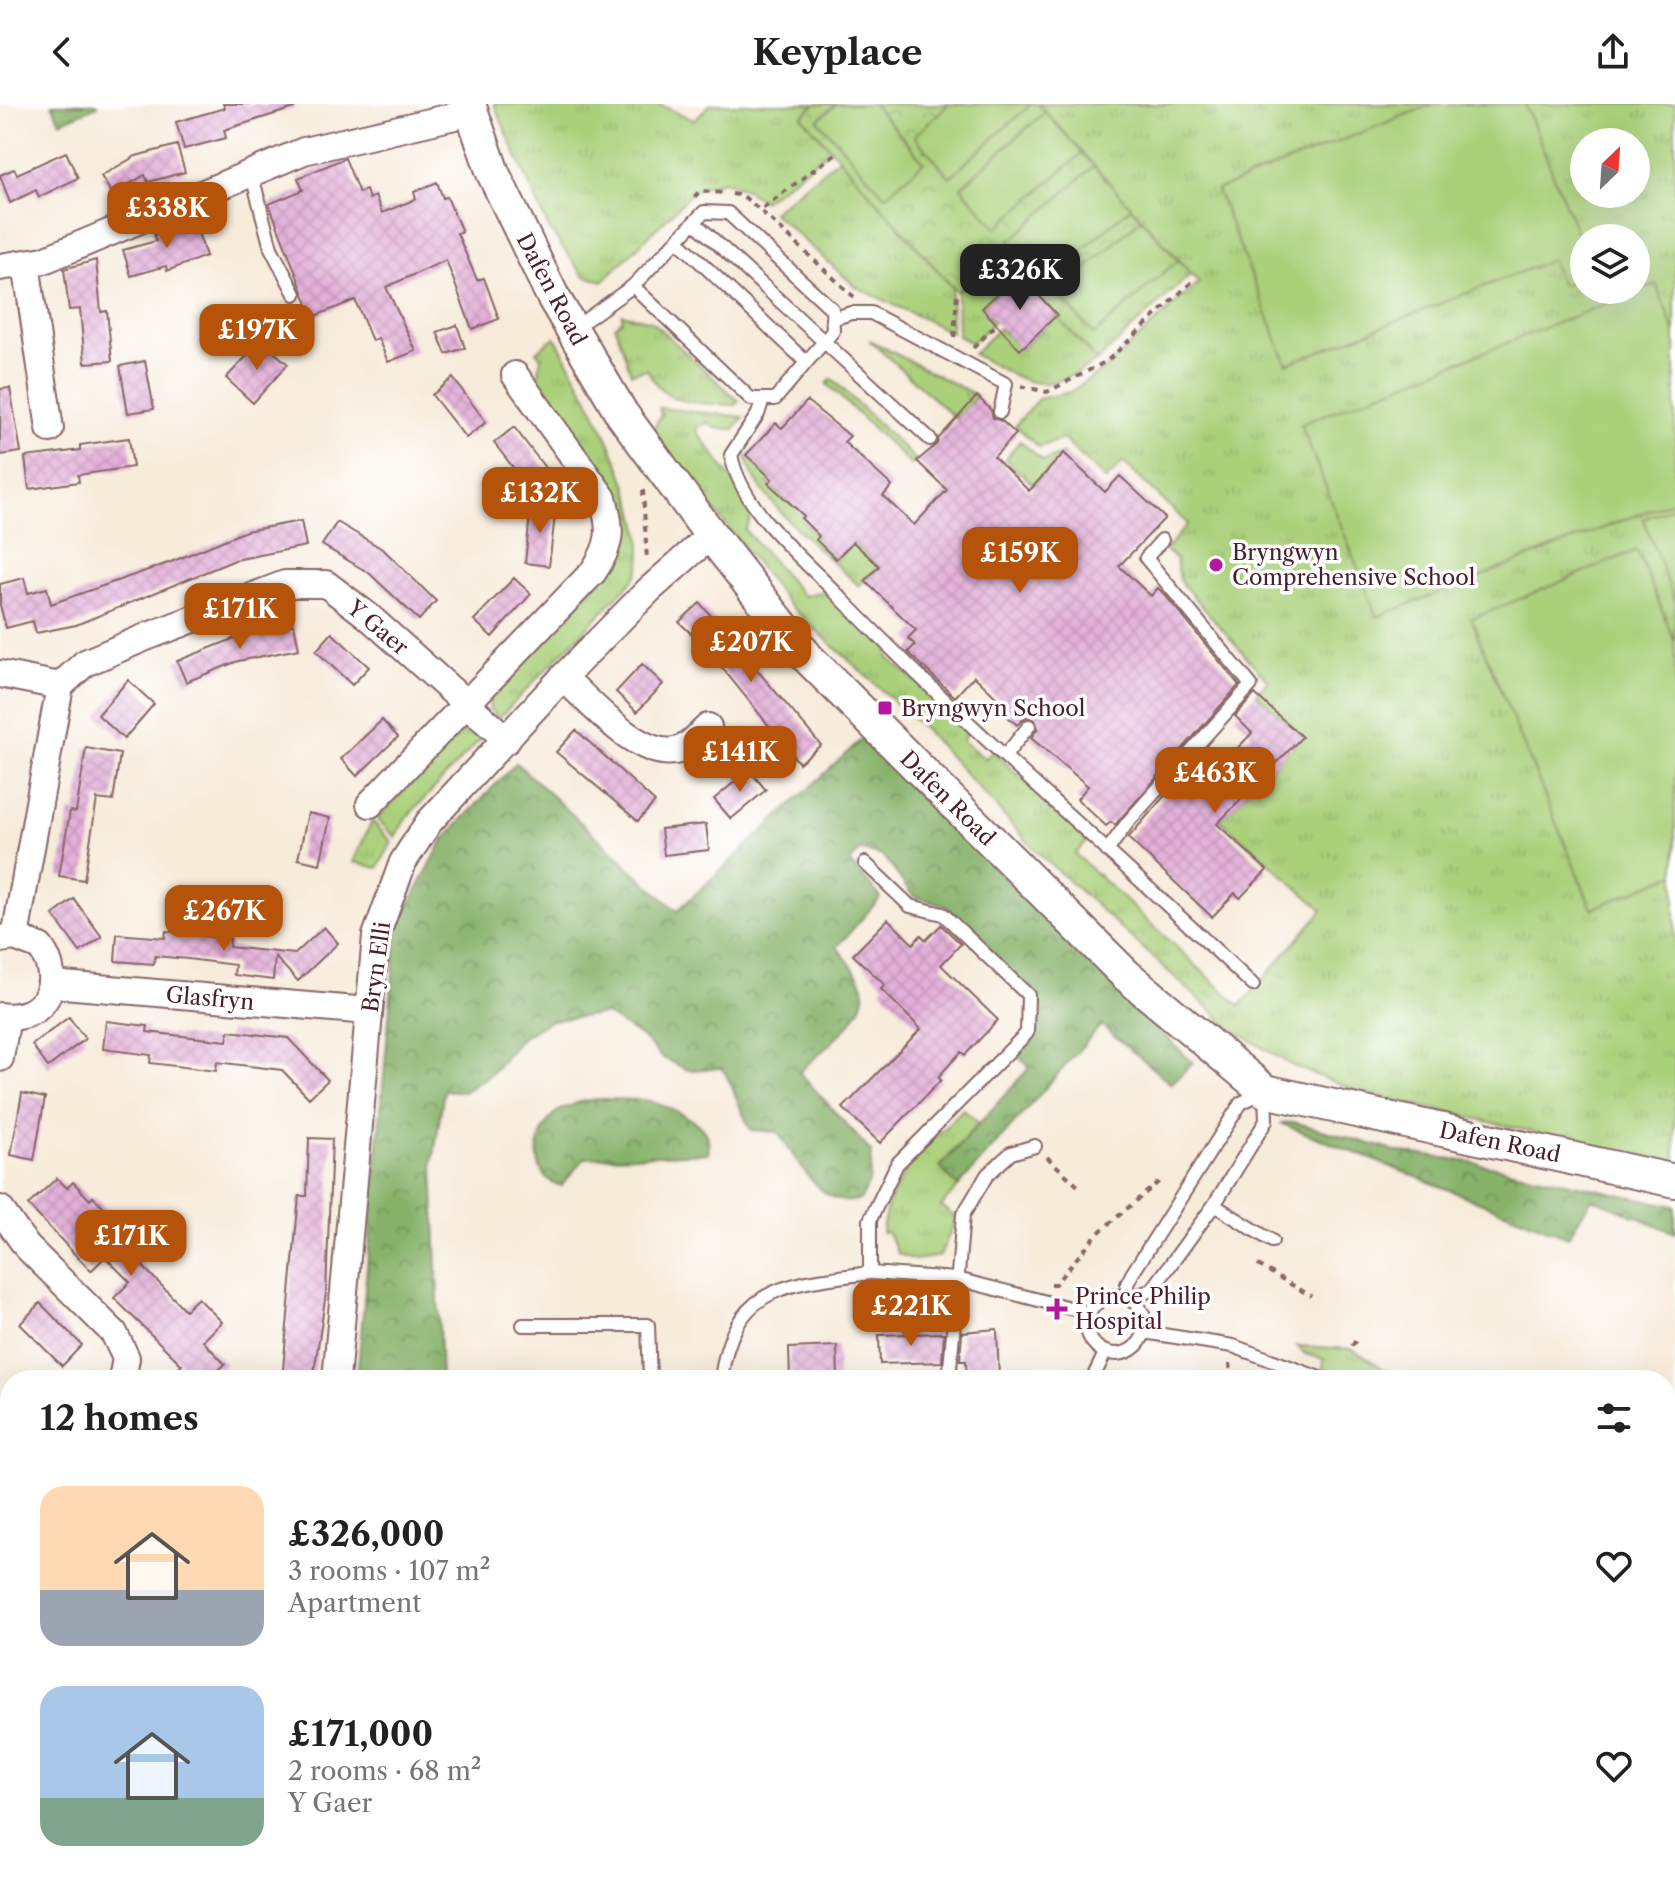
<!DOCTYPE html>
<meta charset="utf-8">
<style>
:root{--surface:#fff;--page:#f2f2f2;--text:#222;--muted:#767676;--accent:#b45309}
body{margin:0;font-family:"Libre Caslon Text",serif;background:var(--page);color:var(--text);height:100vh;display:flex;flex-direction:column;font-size:30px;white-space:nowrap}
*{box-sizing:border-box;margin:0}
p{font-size:26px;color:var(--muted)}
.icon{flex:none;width:44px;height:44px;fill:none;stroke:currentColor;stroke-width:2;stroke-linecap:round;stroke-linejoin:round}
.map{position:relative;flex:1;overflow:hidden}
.details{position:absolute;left:0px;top:1266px;width:1676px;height:514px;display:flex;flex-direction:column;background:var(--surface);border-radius:32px 32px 0 0;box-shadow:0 8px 32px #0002}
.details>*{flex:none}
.needle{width:52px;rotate:25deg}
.tools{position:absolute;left:1570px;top:24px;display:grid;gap:16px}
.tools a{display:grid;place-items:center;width:80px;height:80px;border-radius:50%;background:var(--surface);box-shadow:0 8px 32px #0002;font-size:40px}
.price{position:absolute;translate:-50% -68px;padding:0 18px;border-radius:16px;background:var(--accent);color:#fff;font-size:26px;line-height:52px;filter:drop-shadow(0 2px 4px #0008)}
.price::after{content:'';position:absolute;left:50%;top:48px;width:24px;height:18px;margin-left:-12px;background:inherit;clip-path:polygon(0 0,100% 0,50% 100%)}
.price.on{background:#222;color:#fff}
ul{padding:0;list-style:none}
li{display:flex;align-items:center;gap:24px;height:200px;padding:0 40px}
li span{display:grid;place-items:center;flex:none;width:224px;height:160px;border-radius:24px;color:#555}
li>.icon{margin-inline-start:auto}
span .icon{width:96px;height:96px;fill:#fffc;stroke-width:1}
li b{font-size:34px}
h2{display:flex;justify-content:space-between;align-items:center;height:96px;padding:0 40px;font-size:34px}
header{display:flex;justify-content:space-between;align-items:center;height:104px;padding:0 40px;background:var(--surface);font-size:36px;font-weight:700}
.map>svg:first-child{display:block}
.grass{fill:url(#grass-tufts);stroke:#7a7852;stroke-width:2;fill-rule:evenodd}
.forest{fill:url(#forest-crowns);stroke:#68684a;stroke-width:2}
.park{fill:url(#park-crowns);stroke:#7a7852;stroke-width:2}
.garden{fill:url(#garden-furrows);stroke:#7a7852;stroke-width:2}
.pitch{fill:#aad07a;stroke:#7a7852;stroke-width:2}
.building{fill:url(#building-cross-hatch)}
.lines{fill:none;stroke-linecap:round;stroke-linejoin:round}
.service-casing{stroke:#876668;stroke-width:16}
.minor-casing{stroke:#876668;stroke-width:30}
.tertiary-casing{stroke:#876668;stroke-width:36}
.path{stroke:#876668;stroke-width:4;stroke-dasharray:6 6;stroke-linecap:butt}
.service{stroke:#fff;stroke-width:12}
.minor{stroke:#fff;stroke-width:26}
.tertiary{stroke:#fff;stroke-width:32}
.poi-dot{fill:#b5179e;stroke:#fff;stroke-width:3}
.labels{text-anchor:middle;stroke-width:7;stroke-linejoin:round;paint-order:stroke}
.street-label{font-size:22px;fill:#4a1f2b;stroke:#fff}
.poi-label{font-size:22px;fill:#4a1f2b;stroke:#fff;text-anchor:start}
</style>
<header><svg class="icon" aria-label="back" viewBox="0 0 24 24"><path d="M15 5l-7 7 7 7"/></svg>Keyplace<svg class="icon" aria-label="share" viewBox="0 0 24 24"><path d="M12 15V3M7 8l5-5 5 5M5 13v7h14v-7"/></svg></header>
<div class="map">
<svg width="1675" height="1779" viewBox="0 0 1675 1779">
<defs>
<pattern id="grass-tufts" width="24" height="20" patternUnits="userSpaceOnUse" patternTransform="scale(2)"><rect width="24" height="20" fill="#aad07a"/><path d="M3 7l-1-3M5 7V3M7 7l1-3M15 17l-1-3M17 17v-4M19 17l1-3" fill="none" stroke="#94b26a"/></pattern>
<pattern id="forest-crowns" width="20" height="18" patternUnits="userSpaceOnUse" patternTransform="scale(2)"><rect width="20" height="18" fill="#87b26a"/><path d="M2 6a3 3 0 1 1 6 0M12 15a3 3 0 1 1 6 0" fill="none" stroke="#709057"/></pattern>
<pattern id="park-crowns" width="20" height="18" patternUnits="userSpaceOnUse" patternTransform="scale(2)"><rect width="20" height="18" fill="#aad07a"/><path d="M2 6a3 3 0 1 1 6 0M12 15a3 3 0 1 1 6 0" fill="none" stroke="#94b26a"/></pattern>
<pattern id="garden-furrows" width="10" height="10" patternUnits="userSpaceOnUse" patternTransform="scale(2)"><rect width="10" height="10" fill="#aad07a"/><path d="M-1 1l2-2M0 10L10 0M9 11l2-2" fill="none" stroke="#94b26a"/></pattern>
<pattern id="building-cross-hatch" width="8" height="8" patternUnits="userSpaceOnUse" patternTransform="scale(2)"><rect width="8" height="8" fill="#e3b0d9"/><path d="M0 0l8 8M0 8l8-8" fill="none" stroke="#c497ba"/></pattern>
</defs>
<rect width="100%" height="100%" fill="#fff"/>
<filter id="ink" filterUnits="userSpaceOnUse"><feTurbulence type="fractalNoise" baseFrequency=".0125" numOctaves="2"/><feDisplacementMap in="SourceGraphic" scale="16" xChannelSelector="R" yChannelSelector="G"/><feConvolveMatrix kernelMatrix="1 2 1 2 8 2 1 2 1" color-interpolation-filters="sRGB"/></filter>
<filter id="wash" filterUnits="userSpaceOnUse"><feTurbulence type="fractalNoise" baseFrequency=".006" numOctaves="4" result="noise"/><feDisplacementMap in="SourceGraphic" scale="32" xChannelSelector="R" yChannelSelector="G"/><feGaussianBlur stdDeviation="1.8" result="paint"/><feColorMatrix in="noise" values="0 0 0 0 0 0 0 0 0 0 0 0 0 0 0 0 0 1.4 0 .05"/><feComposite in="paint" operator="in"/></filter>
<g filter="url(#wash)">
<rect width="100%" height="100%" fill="#f7ebda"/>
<!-- grass -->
<path class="grass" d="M 494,0 L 658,0 L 694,16 L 711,0 L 815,0 L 802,12 L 831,45 L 763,97 L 745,85 L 723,77 L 696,85 L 603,177 L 584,172 L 549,125 Z
M 1038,0 L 1675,0 L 1675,1061 L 1357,987 L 1293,962 L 1232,925 L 1039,750 L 926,627 L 789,501 L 652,327 L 661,311 L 659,304 L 744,313 L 734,325 L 715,324 L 707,318 L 696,326 L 755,407 L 745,426 L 803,492 L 827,486 L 888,543 L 888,553 L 970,626 L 962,636 L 985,655 L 993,647 L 1087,737 L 1075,750 L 1240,902 L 1323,806 L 1220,716 L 1301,633 L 1256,589 L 1268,577 L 1179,476 L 1176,455 L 1165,446 L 1188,420 L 1123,358 L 1106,376 L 1063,335 L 1039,343 L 1015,322 L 1038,295 L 1070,288 L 1106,264 L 1199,178 ZM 1584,38 L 1636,38 L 1636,90 L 1584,90 ZM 1584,134 L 1636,134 L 1636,186 L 1584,186 Z
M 839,54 L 952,183 L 951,228 L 856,183 L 772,108 Z
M 1000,149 L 1019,170 L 982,204 L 994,218 L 971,239 L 958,232 L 957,188 Z
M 622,210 L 651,217 L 739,297 L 736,301 C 697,298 666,305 647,265 L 631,269 L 615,222 L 622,216 Z
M 1057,211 L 1097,257 C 1039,294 1029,279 973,250 L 999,224 L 1021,245 Z
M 555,233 C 579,276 668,432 633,476 L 498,615 L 489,604 L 491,590 L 603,473 L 615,390 L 610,373 L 538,277 L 541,254 L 536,247 Z
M 869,236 L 977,292 L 956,315 Z
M 832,275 L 917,357 L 911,361 L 827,280 Z
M 1020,337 L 1043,357 L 1064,349 L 1034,381 L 1005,355 Z
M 746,351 L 772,375 L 768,379 L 789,399 L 810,405 L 802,415 L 836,455 L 853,438 L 879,462 L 859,482 C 832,455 751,393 746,351 Z
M 467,621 L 475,621 L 485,630 L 407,713 L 395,733 L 377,715 Z
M 372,717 L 392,738 L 378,764 L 353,758 Z
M 963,1005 L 978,1019 L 940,1063 L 958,1083 L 941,1102 L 956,1114 L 940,1152 L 915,1156 L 898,1150 L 888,1129 L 882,1128 C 888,1074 927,1042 963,1005 Z
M 1297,1242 L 1353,1245 L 1395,1272 L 1390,1276 L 1343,1276 L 1323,1265 L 1324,1255 L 1305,1250 Z
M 530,1770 L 665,1770 L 665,1779 L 543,1779 Z
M 1291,1770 L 1528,1770 L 1537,1779 L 1271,1779 L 1291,1777 Z"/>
<!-- forest -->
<path class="forest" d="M 52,0 L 96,0 L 98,2 L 60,18 Z
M 863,634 L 1193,959 L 1171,980 L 1101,921 L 958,1083 L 940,1063 L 1030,963 L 1016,951 L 1031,930 L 1030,886 L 945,802 L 913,792 L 883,752 L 860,746 L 850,759 L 881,793 L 837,843 C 845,854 862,872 864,886 C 868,913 817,951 799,968 L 872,1049 L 869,1079 L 861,1095 C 822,1109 797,1054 777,1028 L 751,1026 C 739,1005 735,984 722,964 L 688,966 L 661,953 L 644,935 L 606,910 L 551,916 L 520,935 L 492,969 L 464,988 L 444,986 L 433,1058 L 441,1276 L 357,1276 L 397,824 L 443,736 L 516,659 L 677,807 Z
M 646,996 C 668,1003 716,1018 708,1049 L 585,1054 L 561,1082 C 528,1072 534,1032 554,1010 C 559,1005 570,1002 577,999 C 596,992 625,996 646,996 Z
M 1294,1018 L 1395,1047 L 1476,1059 L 1675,1102 L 1675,1129 L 1592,1094 L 1568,1133 L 1280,1019 Z
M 665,1770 L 761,1770 L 757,1779 L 665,1779 Z"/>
<!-- park -->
<path class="park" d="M 815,0 L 1038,0 L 1191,170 L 1097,257 L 1000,149 L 957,188 L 802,12 Z"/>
<!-- garden -->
<path class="garden" d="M 1528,1770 L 1619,1770 L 1605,1776 L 1537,1779 Z"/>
<!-- pitch -->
<path class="pitch" d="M 836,0 L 873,0 L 924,58 L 885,92 L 818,16 Z
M 949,0 L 1031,0 L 950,73 L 914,32 Z
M 1433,0 L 1525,0 L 1584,147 L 1584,173 L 1562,181 L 1551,156 L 1287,260 L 1217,86 Z
M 1045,8 L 1082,49 L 997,124 L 961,83 Z
M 1094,62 L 1131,103 L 1046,178 L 1010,137 Z
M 1141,115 L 1178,156 L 1094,231 L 1058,190 Z
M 1656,180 L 1675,229 L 1675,396 L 1377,513 L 1301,320 Z
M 1675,402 L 1675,497 L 1643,415 Z
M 1637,446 L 1675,538 L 1675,770 L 1592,805 L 1471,515 Z"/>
<g id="blocks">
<!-- building -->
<path class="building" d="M 223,0 L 293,0 L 294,4 L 224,26 L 226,34 L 184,45 L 176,18 L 225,4 Z
M 177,41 L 185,68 L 148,78 L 145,71 L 112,90 L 101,72 L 136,52 Z
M 66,48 L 78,74 L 39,93 L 36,86 L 10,99 L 0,71 L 14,65 L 17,70 Z
M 345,54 L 359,89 L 366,86 L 369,95 L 375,92 L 382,109 L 416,95 L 414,88 L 437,78 L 443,94 L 447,93 L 462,128 L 457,129 L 477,176 L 484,174 L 499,215 L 472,225 L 446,156 L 386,183 L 416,247 L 388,258 L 378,234 L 372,237 L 355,196 L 313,213 L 269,100 L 303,86 L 298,74 Z
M 215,102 L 220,116 L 200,124 L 195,110 Z
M 194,116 L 206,152 L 167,167 L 166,162 L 131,172 L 123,146 L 156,137 L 154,131 Z
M 96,156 L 101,208 L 107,207 L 112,257 L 85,259 L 80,205 L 69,206 L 64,165 Z
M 1019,170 L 1057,211 L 1020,246 L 982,204 Z
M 457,221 L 465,244 L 446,250 L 437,228 Z
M 261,237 L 288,260 L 253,299 L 226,274 Z
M 145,257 L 154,305 L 128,309 L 120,262 Z
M 453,274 L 486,318 L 466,334 L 432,291 Z
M 10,284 L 21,348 L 0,351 L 0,285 Z
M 977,292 L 991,306 L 993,314 L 1002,317 L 1016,330 L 994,353 L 1029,387 L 1064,349 L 1105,388 L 1120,372 L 1165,414 L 1119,462 L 1151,492 L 1158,484 L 1166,492 L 1239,581 L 1115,721 L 1111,718 L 1106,722 L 1077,695 L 1088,682 L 1031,634 L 1038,624 L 1035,616 L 1026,613 L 1017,621 L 997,603 L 1001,598 L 974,572 L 955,593 L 908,548 L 915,541 L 908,534 L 916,526 L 865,477 L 879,462 L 853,438 L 836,455 L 816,436 L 819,432 L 801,414 L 804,412 L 768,379 L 772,375 L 746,351 L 776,319 L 782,324 L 807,297 L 850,332 L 844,338 L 892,382 L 883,392 L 914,421 L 947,386 L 917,357 L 937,340 L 939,334 Z
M 514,323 L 549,369 L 529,384 L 494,339 Z
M 129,334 L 133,363 L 78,371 L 79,378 L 29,385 L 25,353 L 80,346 L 80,341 Z
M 531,401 L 556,403 L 549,462 L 525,459 Z
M 301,417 L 306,442 L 235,456 L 76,521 L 36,529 L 33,517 L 6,524 L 0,501 L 0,480 L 24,474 L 28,489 L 47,484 L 51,500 L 171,458 L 246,427 Z
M 337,418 L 384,446 L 436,497 L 419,516 L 369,469 L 322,441 Z
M 514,474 L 531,490 L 492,533 L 474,516 Z
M 700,499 L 821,641 L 799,659 L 707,545 L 679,518 Z
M 294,520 L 299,545 L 238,557 L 186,578 L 177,557 L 251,528 Z
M 332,529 L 369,563 L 352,581 L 316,547 Z
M 642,560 L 663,580 L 637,608 L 616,588 Z
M 128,576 L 154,600 L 124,635 L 98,611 Z
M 1255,590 L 1302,633 L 1217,720 L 1267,766 L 1240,794 L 1235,789 L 1212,813 L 1128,734 L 1194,658 L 1210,673 L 1252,629 L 1235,612 Z
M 382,616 L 398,633 L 357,672 L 341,655 Z
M 576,626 L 655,698 L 638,717 L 556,648 Z
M 86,644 L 120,650 L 113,697 L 97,695 L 84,776 L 59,772 L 70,707 L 76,708 Z
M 749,666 L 766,686 L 731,715 L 714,695 Z
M 308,709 L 330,714 L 320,760 L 298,755 Z
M 706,720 L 709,746 L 664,751 L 661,725 Z
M 74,795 L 102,833 L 80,848 L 53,811 Z
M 888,815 L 913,840 L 921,831 L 926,836 L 941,821 L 961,840 L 941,861 L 998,916 L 965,951 L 961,948 L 938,973 L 941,976 L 880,1039 L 843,1004 L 921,925 L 881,885 L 885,881 L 853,851 Z
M 324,823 L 338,839 L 298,877 L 275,853 L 273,876 L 234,871 L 235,861 L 188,855 L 155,852 L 154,860 L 115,857 L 117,830 L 165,834 L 166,827 L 230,835 L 229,843 L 295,850 Z
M 69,913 L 85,935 L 48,963 L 32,941 Z
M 106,917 L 148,922 L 147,928 L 227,937 L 229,927 L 288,934 L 328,976 L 309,994 L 282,966 L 217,958 L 216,967 L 150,959 L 151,951 L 103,945 Z
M 22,989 L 45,994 L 34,1056 L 11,1051 Z
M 309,1034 L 332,1035 L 326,1189 L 313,1276 L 282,1276 L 299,1092 L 307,1092 Z
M 57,1074 L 67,1084 L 73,1078 L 90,1096 L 93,1093 L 143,1138 L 131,1150 L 185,1206 L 198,1194 L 222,1218 L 203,1237 L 225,1260 L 209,1276 L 166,1276 L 182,1261 L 114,1194 L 130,1178 L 105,1153 L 91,1167 L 28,1101 Z
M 40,1199 L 82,1241 L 62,1262 L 20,1220 Z
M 997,1225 L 999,1276 L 967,1276 L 966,1257 L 960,1257 L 962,1228 Z
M 944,1229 L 942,1258 L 880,1260 L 879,1231 Z
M 837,1242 L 838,1276 L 790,1276 L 789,1244 Z"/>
</g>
</g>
<g filter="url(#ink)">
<use href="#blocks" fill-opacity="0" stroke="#876668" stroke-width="2"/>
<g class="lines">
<!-- service casing -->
<g class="service-casing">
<path id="service" d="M 251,68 L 271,144 L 295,190
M 694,118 L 930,335
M 677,136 L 806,258
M 832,215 L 851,209 L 871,209 L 1006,280 L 1000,308
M 573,225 L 633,182 L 704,108 L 728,109 L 832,205 L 833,227 L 775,295 L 751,295 L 633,182
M 763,295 L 758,310 L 731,351 C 742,406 798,450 836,489 C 969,626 1115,750 1253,881
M 1005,652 L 1029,622
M 1107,747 L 1128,718 L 1251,581 L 1146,454 L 1162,436
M 865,759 L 910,802 L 943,810 L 1028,891 L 1027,929 L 897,1060 L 870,1116 L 870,1169 L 957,1175 L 1089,1209
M 1265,987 L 1266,1017 L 1214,1101 L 1152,1186 L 1128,1195 L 1127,1180 L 1132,1170 L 1241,999 Z
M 1214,1101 L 1272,1137
M1087 1221a29 29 0 1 1 58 0a29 29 0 1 1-58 0Z
M 523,1221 L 648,1221 L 650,1276
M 1144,1228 L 1233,1242 L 1325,1276
M 721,1276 C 733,1179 789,1180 870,1169
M 949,1276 L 963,1111 L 987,1071 L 1011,1049 L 1035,1042
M 1092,1276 L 1105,1249
M 877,1770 L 889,1779
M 1261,1770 L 1262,1779
M 1622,1779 L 1636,1770"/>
</g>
<!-- minor casing -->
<g class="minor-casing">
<path id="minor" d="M 26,159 L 50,325
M 0,163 L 44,156 L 304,47 L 472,8
M 0,570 L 60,582
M 563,573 C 589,597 641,658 679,646 C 689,643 700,630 708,623
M 60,582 L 85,559 L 146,533 L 285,480 L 326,480 L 368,512 L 507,636
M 370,700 L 593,468 C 612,440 612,426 603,394 L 515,271
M 15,833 L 60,582
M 0,835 L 15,833 L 40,843 C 66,878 44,919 0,912
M 52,880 L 368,907
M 0,954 L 7,913
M 0,1105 L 27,1143 L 114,1229 L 126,1254 L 122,1276
M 336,1276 L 376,832 L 403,758 L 429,718 L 563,573 L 649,486 L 711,431
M 0,1402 L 10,1393
M 0,1779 L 10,1767
M 388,1779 L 395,1770"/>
</g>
<!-- tertiary casing -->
<g class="tertiary-casing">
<path id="tertiary" d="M 469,0 L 493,69 L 552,191 L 622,310 L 711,431 L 807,553 L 1126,871 L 1265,987 L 1675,1077"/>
</g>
<!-- path -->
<path class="path" d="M 835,50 L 760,106 L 854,193
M 732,90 L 743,92 L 760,106
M 694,93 L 700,87 L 723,89
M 954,233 L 957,188
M 973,244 L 997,220
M 1021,282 L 1047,288 L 1107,257 L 1193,177
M 643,386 L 647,457
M 1047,1053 L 1080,1084
M 1258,1161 L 1311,1192
M 1051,1180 L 1055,1180 L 1098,1129 L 1161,1076
M 1352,1242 L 1358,1233
M 1230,1259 L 1231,1276"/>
<!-- service -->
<use href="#service" class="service"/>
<!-- minor -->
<use href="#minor" class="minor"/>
<!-- tertiary -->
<use href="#tertiary" class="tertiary"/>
</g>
</g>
<!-- markers -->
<g class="poi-dot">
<circle cx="1216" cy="461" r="8"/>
<rect x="877" y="596" width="16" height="16" rx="4"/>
<path d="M1053 1193h8v8h8v8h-8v8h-8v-8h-8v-8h8z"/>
</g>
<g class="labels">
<!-- street labels -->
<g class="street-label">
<text transform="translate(552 185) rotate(62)" y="8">Dafen Road</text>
<text transform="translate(378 523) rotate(40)" y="8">Y Gaer</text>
<text transform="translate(948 694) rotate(45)" y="8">Dafen Road</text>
<text transform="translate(376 863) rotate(-82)" y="8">Bryn Elli</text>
<text transform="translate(210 894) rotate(5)" y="8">Glasfryn</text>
<text transform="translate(1500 1038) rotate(12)" y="8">Dafen Road</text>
</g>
<!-- poi labels -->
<g class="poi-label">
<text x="1232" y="456">Bryngwyn<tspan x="1232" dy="25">Comprehensive School</tspan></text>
<text x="901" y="612">Bryngwyn School</text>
<text x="1075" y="1200">Prince Philip<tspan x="1075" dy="25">Hospital</tspan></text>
</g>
</g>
</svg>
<div class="tools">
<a><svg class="needle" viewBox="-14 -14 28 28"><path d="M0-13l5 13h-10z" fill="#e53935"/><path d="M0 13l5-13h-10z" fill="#767676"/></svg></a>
<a><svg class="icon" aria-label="layers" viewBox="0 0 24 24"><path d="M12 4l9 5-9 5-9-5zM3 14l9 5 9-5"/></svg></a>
</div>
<b class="price" style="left:167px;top:146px">£338K</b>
<b class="price on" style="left:1020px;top:208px">£326K</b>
<b class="price" style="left:257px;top:268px">£197K</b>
<b class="price" style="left:540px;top:431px">£132K</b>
<b class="price" style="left:1020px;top:491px">£159K</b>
<b class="price" style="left:240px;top:547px">£171K</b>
<b class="price" style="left:751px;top:580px">£207K</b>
<b class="price" style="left:740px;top:690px">£141K</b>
<b class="price" style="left:1215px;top:711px">£463K</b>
<b class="price" style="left:224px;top:849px">£267K</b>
<b class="price" style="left:131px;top:1174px">£171K</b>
<b class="price" style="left:911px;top:1244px">£221K</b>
<section class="details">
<h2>12 homes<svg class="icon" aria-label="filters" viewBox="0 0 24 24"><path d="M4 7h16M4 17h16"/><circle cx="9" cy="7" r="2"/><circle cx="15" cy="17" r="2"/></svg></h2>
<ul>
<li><span style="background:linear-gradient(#ffd9b3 65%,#9aa5b1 0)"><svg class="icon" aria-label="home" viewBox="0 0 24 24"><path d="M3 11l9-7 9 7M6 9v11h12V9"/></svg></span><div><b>£326,000</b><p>3 rooms · 107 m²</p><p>Apartment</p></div><svg class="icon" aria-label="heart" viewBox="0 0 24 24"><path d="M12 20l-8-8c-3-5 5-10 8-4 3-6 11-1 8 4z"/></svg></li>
<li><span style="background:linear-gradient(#a9c7e8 70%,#7fa58c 0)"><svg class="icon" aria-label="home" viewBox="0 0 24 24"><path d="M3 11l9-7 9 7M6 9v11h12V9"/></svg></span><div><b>£171,000</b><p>2 rooms · 68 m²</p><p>Y Gaer</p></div><svg class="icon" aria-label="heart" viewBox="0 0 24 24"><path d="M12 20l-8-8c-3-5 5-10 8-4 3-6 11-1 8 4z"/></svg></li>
</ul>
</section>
</div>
